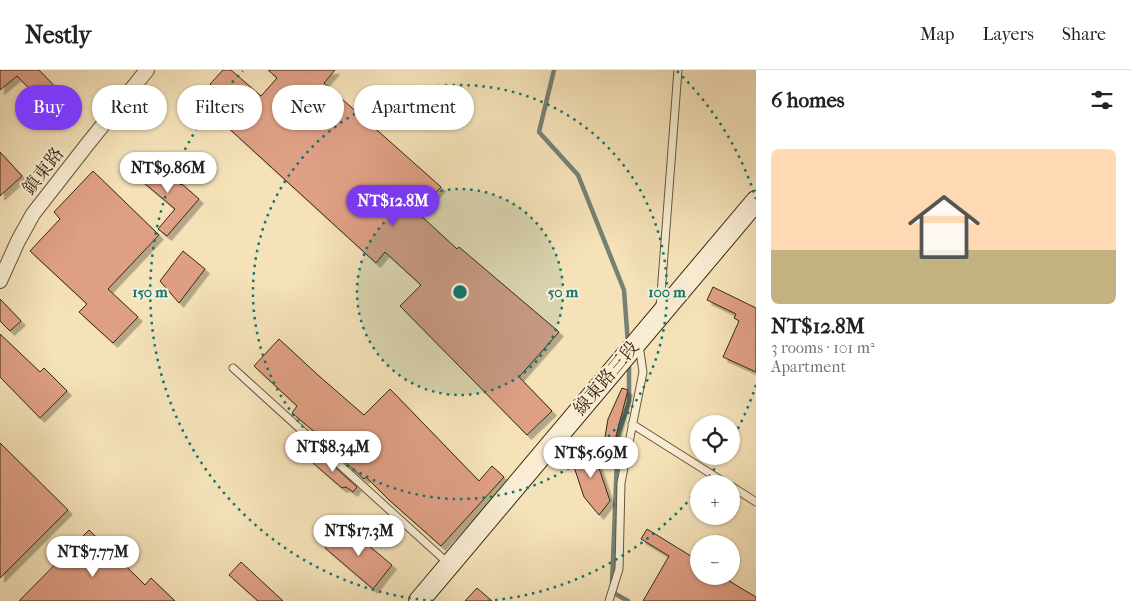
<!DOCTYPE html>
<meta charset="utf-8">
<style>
:root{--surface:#fff;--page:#f6f6f6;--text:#222;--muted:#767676;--line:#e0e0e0;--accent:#7c3aed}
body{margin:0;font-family:"IM FELL French Canon","Noto Serif TC",serif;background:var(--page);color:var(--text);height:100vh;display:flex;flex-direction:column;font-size:19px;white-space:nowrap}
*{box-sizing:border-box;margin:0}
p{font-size:16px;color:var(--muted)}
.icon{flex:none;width:28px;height:28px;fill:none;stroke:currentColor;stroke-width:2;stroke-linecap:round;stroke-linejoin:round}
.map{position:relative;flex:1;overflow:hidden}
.sheet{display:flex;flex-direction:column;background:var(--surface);width:375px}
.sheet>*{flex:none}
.guide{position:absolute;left:15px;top:15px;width:475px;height:45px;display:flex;gap:10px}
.tools{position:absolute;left:690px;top:345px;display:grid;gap:10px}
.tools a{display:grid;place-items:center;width:50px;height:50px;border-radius:50%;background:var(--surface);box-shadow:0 1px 4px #0004;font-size:25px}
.price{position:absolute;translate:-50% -42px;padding:0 11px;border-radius:18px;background:#fff;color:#222;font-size:16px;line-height:32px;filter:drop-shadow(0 1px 2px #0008)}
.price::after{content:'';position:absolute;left:50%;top:30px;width:15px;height:11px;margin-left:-8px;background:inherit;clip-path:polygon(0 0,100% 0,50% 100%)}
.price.selected{background:var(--accent);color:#fff}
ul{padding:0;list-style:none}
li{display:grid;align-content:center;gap:10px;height:265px;padding:0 15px}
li+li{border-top:1px solid var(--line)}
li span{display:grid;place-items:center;height:155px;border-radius:8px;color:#555}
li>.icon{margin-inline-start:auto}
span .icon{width:90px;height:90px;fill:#fffc;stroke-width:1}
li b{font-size:21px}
h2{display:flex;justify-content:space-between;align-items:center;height:60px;padding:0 15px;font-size:21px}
.pill{padding:0 18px;border-radius:22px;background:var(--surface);box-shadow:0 1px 4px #0004;font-size:18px;line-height:45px}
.pill.selected{background:var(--accent);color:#fff}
header{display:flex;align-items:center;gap:30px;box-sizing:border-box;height:70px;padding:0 25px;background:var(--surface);border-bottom:1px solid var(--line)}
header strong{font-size:24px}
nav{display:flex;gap:28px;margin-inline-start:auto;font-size:18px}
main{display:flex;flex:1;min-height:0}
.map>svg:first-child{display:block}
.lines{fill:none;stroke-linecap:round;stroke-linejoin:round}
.stream{stroke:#758175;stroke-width:4.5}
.building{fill:#df9f85;stroke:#382913;filter:url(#shadow)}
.lane-casing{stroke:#67573c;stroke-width:9}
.street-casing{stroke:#67573c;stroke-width:16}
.secondary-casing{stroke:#382913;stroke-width:22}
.lane{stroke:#f8ecd2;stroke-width:7}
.street{stroke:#f8ecd2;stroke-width:14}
.secondary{stroke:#f8ecd2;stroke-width:20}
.ring{fill:none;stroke:#0f766e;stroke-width:2.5;stroke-dasharray:2.5 5}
.labels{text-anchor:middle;stroke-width:4.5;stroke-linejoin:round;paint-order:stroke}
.street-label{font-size:18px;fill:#382913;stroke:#f8ecd2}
.centre{fill:#0f766e;stroke:#f8ecd2;stroke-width:2.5}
.ring-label{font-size:15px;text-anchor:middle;font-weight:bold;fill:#0f766e;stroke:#f8ecd2;stroke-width:4.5;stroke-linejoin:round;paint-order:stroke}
</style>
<header>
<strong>Nestly</strong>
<nav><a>Map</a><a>Layers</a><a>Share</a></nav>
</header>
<main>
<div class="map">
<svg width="756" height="531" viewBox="0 0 756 531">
<defs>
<filter id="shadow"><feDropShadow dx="4.5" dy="4.5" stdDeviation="0" flood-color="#0004"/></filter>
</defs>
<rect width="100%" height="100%" fill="#f5e2b9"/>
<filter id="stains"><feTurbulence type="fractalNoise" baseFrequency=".004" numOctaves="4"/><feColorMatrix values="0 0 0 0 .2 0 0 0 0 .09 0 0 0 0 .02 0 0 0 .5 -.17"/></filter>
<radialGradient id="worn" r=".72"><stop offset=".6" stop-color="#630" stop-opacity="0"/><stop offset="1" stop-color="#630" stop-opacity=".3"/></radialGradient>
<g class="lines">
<!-- stream -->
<path class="stream" d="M 554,0 L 539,62 L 578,105 L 624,220 L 628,274
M 612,514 L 618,365 L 629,332 L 629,291
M 612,522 L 628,531"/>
</g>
<!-- building -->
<path class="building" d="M 0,0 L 39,0 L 62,24 L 48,38 L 17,6 L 0,20 Z
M 223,0 L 231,0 L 261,26 L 277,8 L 268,0 L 335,0 L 324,13 L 441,117 L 418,143 L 457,179 L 459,177 L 559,262 L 519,307 L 552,341 L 527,365 L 400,236 L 421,215 L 385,182 L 376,193 L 223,53 L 237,38 L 210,14 Z
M 0,82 L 22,106 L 0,126 Z
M 151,89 L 181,115 L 182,114 L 199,129 L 167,166 L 158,159 L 175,139 L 137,107 Z
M 93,101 L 159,165 L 108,219 L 138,247 L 113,273 L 79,242 L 87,234 L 30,181 L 60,149 L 54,142 Z
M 183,181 L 205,199 L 179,233 L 160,211 Z
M 713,217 L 756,238 L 756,302 L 723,287 L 739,251 L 734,248 L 736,244 L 707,230 Z
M 0,229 L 21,251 L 10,261 L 0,251 Z
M 0,264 L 40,302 L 44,298 L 67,321 L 40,348 L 0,307 Z
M 279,269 L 319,306 L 364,345 L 390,319 L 479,411 L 492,396 L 504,407 L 441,476 L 388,429 L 366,407 L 364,409 L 323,372 L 324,370 L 292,343 L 297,336 L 254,296 Z
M 622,318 L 628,320 L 609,393 L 601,391 L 608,349 Z
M 590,371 L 610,431 L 599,445 L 584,427 L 572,391 Z
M 0,373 L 68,440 L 0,508 Z
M 318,382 L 357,417 L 353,422 L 346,417 L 342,418 L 313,393 Z
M 344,455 L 392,495 L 373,519 L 325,478 Z
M 647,459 L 699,491 L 699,506 L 724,506 L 730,510 L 729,511 L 756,527 L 756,531 L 643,531 L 669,486 L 641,469 Z
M 89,460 L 145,515 L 151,508 L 175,531 L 19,531 Z
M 241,492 L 283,531 L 258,531 L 229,505 Z
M 477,518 L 492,531 L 465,531 Z"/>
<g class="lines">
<!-- lane casing -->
<g class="lane-casing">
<path id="lane" d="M 660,237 L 678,0
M 233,298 L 449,494
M 632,354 L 727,414
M 731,416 L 756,432
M 609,531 L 619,499 L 621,413 L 643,302 L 639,275"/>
</g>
<!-- street casing -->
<g class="street-casing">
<path id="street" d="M 0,211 L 18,171 L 33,144 L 86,76 L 147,0"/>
</g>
<!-- secondary casing -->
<g class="secondary-casing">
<path id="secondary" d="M 419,531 L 756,131"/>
</g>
<!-- lane -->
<use href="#lane" class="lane"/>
<!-- street -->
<use href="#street" class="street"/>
<!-- secondary -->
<use href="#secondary" class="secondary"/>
</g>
<!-- distance rings -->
<circle cx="460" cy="222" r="103" fill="#0f766e" fill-opacity=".12"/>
<g class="ring">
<circle cx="460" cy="222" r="103"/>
<circle cx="460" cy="222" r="207"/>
<path d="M756 315A310 310 0 0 1 732 370M723 386A310 310 0 0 1 704 413M697 421A310 310 0 0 1 487 531M433 531A310 310 0 0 1 243 1M677 1A310 310 0 0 1 756 129"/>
</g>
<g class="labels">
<!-- street labels -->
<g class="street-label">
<text transform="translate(43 101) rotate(-52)" y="6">鎮東路</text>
<text transform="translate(606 308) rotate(-50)" y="6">線東路三段</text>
</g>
</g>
<circle cx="460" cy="222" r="8" class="centre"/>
<g class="ring-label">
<text x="563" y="227">50 m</text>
<text x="667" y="227">100 m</text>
<text x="150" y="227">150 m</text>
</g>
<rect width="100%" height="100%" filter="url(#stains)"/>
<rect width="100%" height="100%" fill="url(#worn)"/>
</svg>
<div class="tools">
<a><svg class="icon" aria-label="locate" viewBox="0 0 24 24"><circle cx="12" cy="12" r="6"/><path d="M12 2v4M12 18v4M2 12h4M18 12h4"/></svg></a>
<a>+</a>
<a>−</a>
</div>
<b class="price" style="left:168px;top:124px">NT$9.86M</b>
<b class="price selected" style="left:393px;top:157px">NT$12.8M</b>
<b class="price" style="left:333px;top:403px">NT$8.34M</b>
<b class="price" style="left:591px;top:409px">NT$5.69M</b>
<b class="price" style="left:359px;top:487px">NT$17.3M</b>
<b class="price" style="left:93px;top:508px">NT$7.77M</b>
<div class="guide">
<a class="pill selected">Buy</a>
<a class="pill">Rent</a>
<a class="pill">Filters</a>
<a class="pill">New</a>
<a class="pill">Apartment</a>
</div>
</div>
<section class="sheet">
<h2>6 homes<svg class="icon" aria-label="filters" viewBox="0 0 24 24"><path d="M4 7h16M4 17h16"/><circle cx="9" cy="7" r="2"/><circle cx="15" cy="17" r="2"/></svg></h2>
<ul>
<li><span style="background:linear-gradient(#ffd9b3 65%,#c2b280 0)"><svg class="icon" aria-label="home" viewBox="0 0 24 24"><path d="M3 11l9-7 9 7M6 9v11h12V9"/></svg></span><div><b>NT$12.8M</b><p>3 rooms · 101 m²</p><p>Apartment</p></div></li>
</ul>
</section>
</main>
